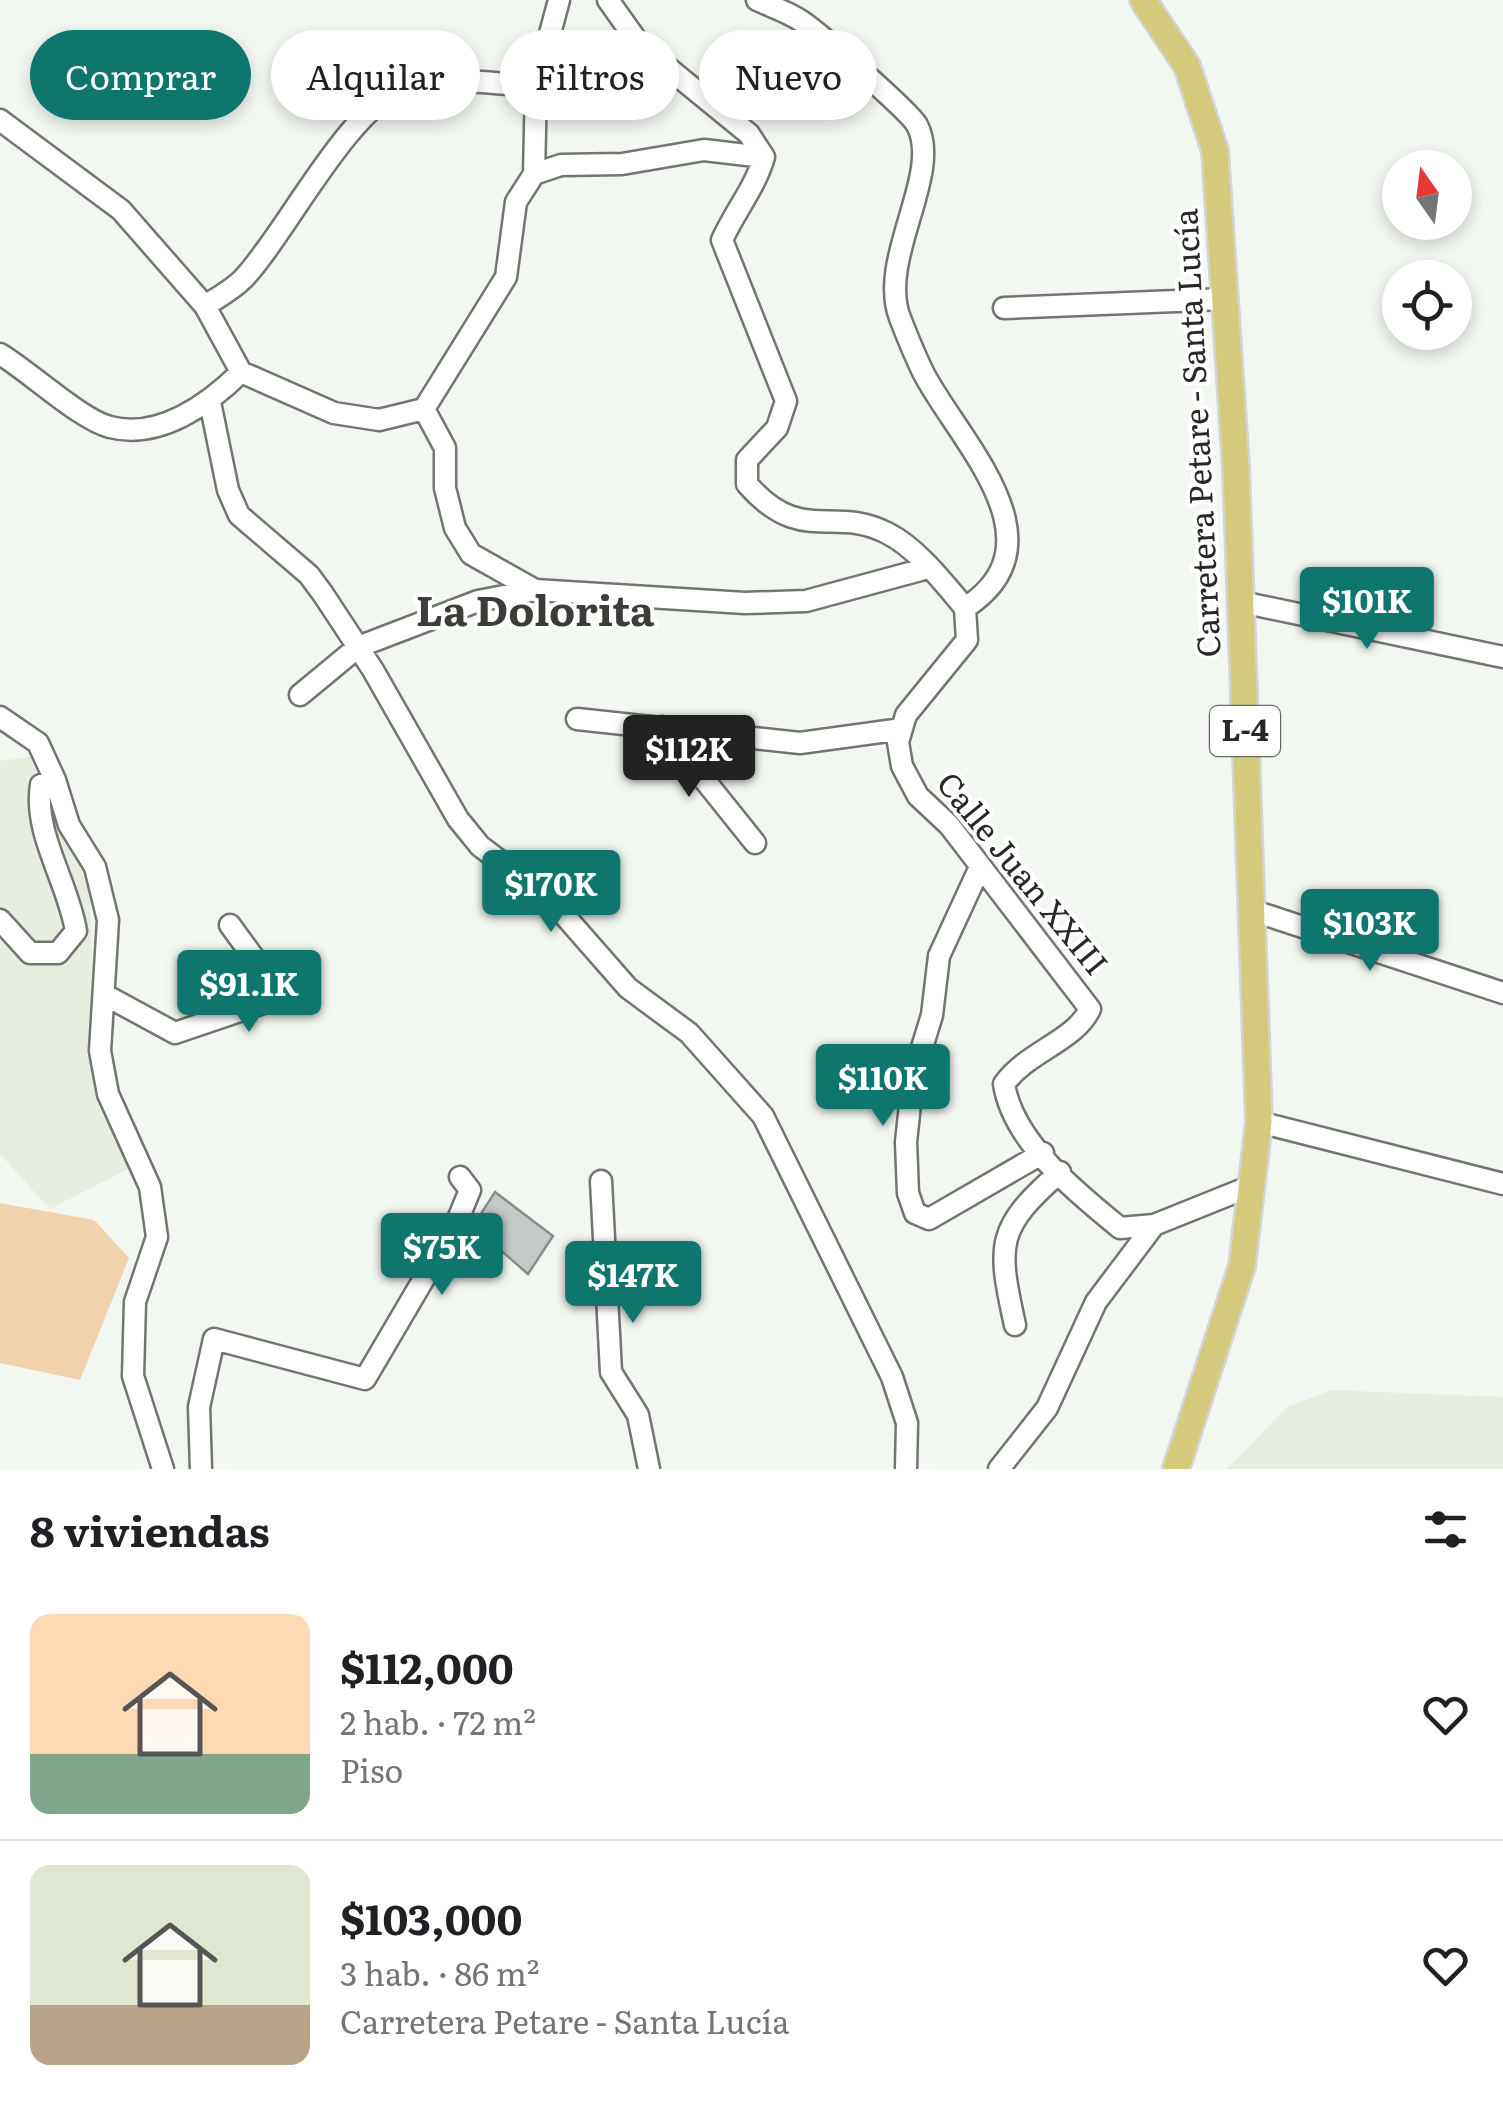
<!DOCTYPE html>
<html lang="es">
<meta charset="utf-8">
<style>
:root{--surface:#fff;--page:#f2f2f2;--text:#202124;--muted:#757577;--line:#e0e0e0;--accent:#0f766e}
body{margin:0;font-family:Literata,serif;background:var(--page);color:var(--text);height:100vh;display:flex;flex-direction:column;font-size:38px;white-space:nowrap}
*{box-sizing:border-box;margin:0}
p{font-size:32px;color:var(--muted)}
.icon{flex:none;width:55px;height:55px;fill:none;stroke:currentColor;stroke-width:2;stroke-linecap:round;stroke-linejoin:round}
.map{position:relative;height:1469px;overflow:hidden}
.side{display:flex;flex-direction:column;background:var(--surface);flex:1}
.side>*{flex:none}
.banner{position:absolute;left:30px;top:30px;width:1000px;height:90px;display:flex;gap:20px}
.needle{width:65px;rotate:346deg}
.buttons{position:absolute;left:1382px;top:150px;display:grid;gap:20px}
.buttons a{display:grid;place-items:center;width:90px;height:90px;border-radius:50%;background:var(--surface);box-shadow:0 5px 15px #0003;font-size:50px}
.price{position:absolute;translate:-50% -85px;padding:0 22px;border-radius:10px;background:var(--accent);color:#fff;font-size:32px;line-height:65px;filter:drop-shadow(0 2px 5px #0008)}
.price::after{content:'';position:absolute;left:50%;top:60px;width:30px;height:22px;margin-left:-15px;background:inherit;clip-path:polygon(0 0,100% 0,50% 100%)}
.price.active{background:#222;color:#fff}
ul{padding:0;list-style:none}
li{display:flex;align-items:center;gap:30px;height:250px;padding:0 30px}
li+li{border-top:2px solid var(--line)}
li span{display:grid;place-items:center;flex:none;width:280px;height:200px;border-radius:20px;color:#555}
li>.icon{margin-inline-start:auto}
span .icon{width:120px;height:120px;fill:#fffc;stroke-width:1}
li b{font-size:42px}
h2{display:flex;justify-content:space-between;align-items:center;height:120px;padding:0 30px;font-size:42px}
.pill{padding:0 35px;border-radius:45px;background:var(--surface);box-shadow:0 5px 15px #0003;font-size:35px;line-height:90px}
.pill.active{background:var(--accent);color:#fff}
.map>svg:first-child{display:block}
.built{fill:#e7eee1}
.green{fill:#f1d2ac}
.building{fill:#c4cac7;stroke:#878d8a;stroke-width:2.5}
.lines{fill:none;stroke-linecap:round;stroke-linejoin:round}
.minor-casing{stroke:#727570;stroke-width:25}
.major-casing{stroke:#d4d4d4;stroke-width:30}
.minor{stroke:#fff;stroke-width:20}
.major{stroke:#d4ca7c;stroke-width:25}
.labels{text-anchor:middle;stroke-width:8;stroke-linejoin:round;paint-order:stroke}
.shield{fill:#fff;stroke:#686968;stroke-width:2.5}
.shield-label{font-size:30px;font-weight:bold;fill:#282927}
.street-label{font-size:32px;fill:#282927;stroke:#fff}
.district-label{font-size:42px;font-weight:bold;fill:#3b3d39;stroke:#fff}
</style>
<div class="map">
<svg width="1503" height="1469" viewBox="0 0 1503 1469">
<rect width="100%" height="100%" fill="#f3f7f1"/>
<!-- built -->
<path class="built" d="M 35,756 L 90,886 L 96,1086 L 132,1167 L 50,1209 L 0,1154 L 0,761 Z
M 1332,1390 L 1503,1397 L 1503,1469 L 1227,1469 L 1287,1407 Z"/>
<!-- green -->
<path class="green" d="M 0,1203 L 94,1220 L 129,1258 L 80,1380 L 0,1363 Z"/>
<!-- building -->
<path class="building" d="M 495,1192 L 553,1236 L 528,1274 L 473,1226 Z"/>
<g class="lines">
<!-- minor casing -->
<g class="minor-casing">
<path id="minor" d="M 608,0 L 640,45 L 749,134 L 764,157 C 755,188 735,211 722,240 L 786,401 L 777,428 L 747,460 L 747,484 C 801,546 833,505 887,533 C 917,548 944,583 965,608 L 967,640 L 906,715 L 898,742 L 902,766 L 918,796 L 949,825 L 1090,1009 C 1075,1041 1028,1051 1004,1084 C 1013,1142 1077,1193 1120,1228 L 1154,1225 L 1251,1186
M 757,0 C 770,6 785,11 798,19 C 814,28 909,111 917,125 C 943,174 877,259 900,318 C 907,336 915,356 924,374 C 959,441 1066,543 965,608
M 0,120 L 121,210 L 205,306 L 241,372 L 334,413 L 379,420 L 424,409 L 506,277 L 516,202 L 534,174 L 561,165 L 622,164 L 704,150 L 764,157
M 534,174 L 536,86 L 559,0
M 205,306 C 217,298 232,290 243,279 C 286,234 348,106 406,87 C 447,75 494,84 536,86
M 1004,308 L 1225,299
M 0,354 C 30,372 81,420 110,427 C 159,440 209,404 241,372
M 210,402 L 228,490 L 239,515 L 309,575 L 323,594 L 373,670 L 458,819 L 480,846 L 550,899 L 628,988 L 689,1033 L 763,1116 L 892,1377 L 907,1423 L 906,1469
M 424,409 L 445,448 L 445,488 L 455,528 L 471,554 L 535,590
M 1241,602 L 1503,657
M 300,695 L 358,647 L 478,601 L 535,590 L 745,603 L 806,601 L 928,568
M 0,717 L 38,743 L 55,780 L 69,825 L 95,867 L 108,920 L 100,1051 L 108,1094 L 150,1187 L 157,1237 L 135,1302 L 133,1376 L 163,1469
M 577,719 L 800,743 L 902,729
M 662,727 L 755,843
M 980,867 L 939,956 L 932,1015 L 913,1077 L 906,1142 L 908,1193 L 915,1213 L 929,1219 L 1043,1153
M 1251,910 L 1503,993
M 0,920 L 30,953 L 58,953 L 76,931 C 68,882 33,833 41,785 L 55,780
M 105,995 L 175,1033 L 272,1000 L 275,987 L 230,925
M 1259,1122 L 1503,1184
M 601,1181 L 611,1372 L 638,1415 L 649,1469
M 1015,1325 C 997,1244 996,1228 1060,1172
M 201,1469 L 199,1407 L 214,1339 L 365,1379 L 456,1224 L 470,1190 L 460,1177
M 999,1469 L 1047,1408 L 1096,1302 L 1154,1225"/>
</g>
<!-- major casing -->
<g class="major-casing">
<path id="major" d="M 1143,0 L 1187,66 L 1215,151 L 1236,468 L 1259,1122 L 1242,1266 L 1176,1469"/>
</g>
<!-- minor -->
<use href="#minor" class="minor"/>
<!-- major -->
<use href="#major" class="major"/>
</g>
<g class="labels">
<!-- shield labels -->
<rect class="shield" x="1210" y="706" width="70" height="50" rx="8"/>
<g class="shield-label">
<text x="1245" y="741">L-4</text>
</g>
<!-- street labels -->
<g class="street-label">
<text transform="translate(1198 433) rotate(-93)" y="11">Carretera Petare - Santa Lucía</text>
<text transform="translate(1022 874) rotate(51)" y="11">Calle Juan XXIII</text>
</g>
<!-- district labels -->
<g class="district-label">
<text x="535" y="626">La Dolorita</text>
</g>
</g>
</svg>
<div class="buttons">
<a><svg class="needle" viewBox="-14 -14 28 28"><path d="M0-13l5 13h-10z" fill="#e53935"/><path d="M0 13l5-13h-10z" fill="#757577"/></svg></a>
<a><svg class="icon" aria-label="locate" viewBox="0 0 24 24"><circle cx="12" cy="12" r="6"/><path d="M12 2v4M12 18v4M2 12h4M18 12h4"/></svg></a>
</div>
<b class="price" style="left:1367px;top:652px">$101K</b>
<b class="price active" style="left:689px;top:800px">$112K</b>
<b class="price" style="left:551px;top:935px">$170K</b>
<b class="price" style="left:1370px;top:974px">$103K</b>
<b class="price" style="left:249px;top:1035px">$91.1K</b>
<b class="price" style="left:883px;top:1129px">$110K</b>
<b class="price" style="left:442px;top:1298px">$75K</b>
<b class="price" style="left:633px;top:1326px">$147K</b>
<div class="banner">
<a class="pill active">Comprar</a>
<a class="pill">Alquilar</a>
<a class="pill">Filtros</a>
<a class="pill">Nuevo</a>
</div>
</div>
<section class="side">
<h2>8 viviendas<svg class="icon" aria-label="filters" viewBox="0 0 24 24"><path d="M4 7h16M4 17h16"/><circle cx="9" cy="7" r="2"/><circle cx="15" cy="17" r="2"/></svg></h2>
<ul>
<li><span style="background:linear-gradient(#ffd9b3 70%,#7fa58c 0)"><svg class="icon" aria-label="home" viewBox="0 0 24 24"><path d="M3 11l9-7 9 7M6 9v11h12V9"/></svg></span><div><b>$112,000</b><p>2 hab. · 72 m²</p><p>Piso</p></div><svg class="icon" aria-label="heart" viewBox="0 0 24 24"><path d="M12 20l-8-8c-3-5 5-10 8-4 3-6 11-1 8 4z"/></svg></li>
<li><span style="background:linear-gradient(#dfe7d0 70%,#b9a48a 0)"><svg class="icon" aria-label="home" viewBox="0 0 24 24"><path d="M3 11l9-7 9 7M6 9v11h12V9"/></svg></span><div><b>$103,000</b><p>3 hab. · 86 m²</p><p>Carretera Petare - Santa Lucía</p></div><svg class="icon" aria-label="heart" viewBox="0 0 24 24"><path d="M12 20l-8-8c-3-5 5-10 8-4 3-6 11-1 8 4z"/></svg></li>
</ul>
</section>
